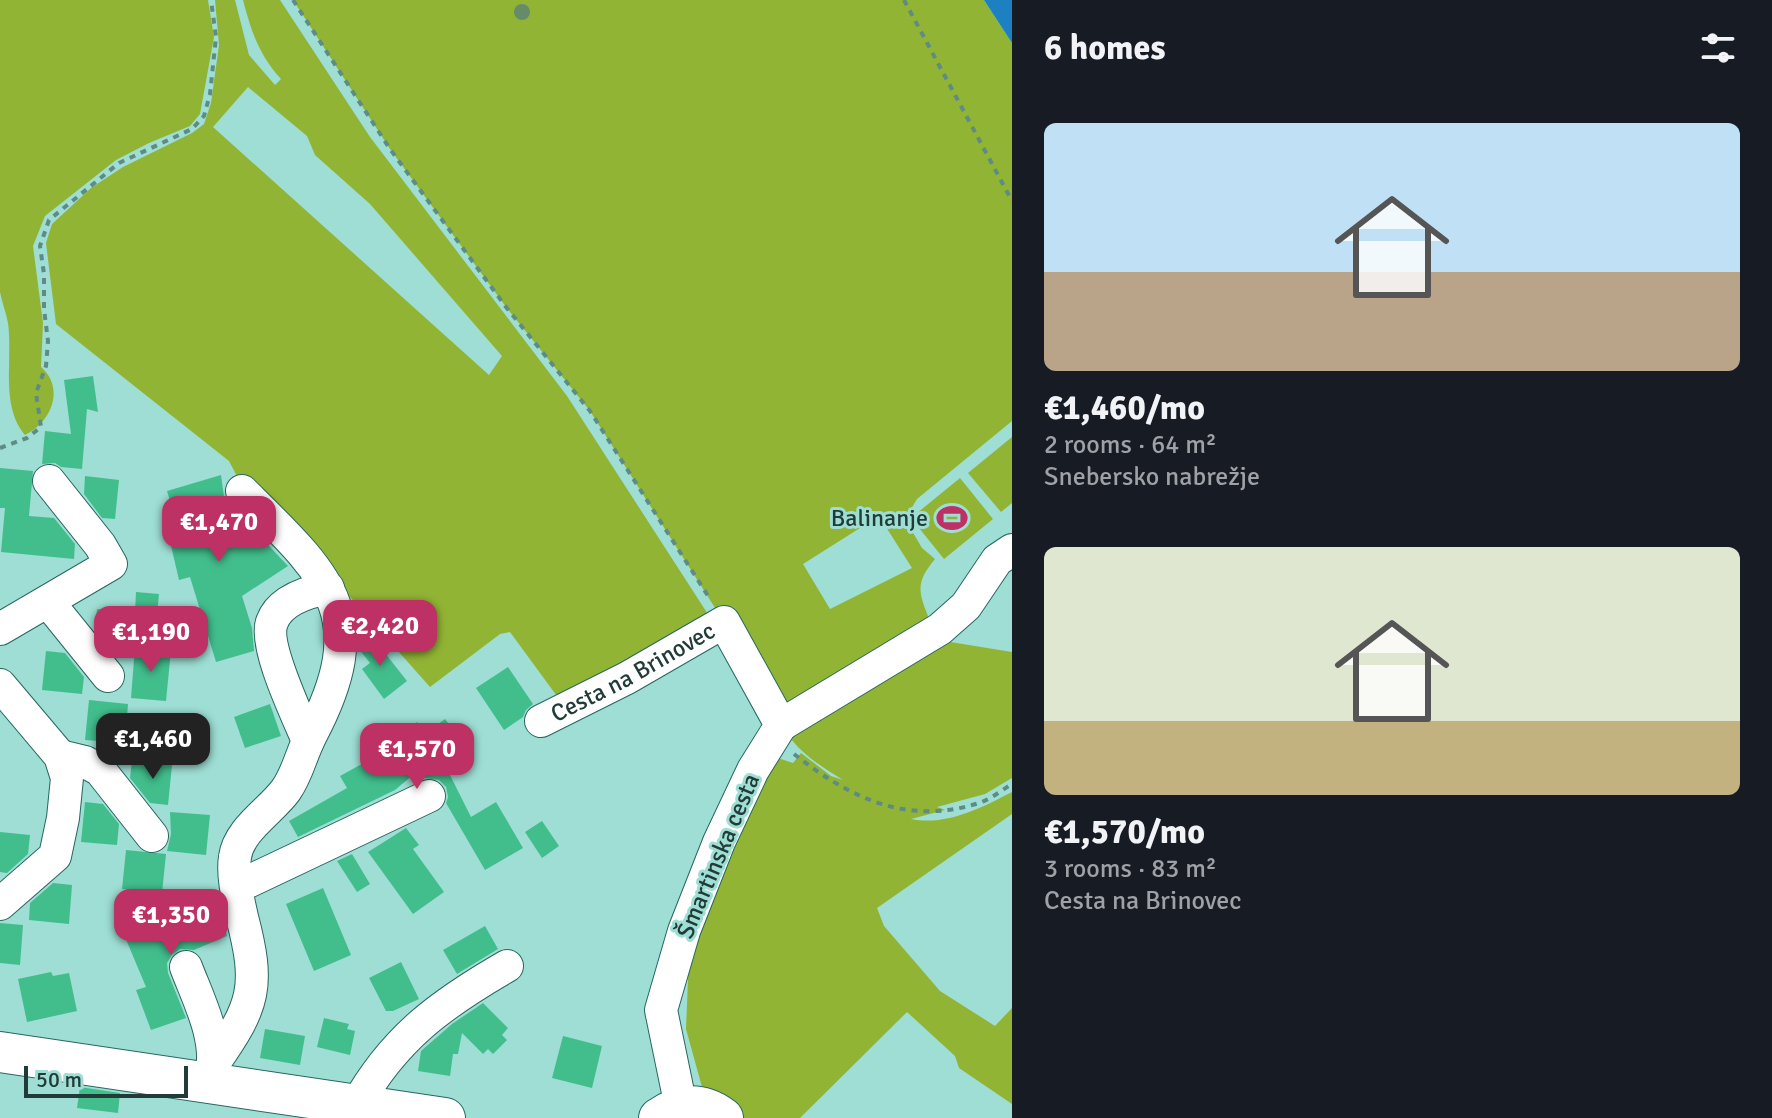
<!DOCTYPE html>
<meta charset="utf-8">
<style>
:root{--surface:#171b24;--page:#20242c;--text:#f1f3f6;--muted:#9ea1a6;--accent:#bd3164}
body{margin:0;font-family:Signika,sans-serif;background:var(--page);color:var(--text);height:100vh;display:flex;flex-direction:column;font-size:30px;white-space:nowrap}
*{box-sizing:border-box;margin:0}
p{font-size:26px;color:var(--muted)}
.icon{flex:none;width:44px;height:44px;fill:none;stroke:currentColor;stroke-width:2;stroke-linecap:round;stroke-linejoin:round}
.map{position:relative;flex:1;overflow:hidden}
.panel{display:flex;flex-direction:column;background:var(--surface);width:760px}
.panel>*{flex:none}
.scale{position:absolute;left:24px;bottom:20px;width:164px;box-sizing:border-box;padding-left:8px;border:4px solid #213c38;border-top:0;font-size:22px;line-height:28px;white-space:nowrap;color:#213c38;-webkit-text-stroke:6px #9eded4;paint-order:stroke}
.price{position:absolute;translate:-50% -68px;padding:0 18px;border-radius:16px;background:var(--accent);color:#fff;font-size:26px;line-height:52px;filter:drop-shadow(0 2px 4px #0008)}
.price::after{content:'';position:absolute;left:50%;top:48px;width:24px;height:18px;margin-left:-12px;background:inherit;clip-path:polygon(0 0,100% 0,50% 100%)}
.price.current{background:#222;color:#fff}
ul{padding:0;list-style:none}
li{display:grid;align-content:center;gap:16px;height:424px;padding:0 32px}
li span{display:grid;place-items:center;height:248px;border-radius:12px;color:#555}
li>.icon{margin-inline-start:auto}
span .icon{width:144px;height:144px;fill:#fffc;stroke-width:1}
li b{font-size:34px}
h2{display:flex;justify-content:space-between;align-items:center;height:96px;padding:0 32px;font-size:34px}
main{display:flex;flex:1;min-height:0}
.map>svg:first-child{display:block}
.green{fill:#92b434;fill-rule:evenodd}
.water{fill:#1d81c1}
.building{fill:#42be8d}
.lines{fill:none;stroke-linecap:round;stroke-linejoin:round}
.minor-casing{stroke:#27675f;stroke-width:34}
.major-casing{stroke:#27675f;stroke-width:42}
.path{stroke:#5e8b84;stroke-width:4;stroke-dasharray:6 6;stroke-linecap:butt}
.minor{stroke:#fff;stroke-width:32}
.major{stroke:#fff;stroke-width:40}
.tree{fill:#668b69}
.labels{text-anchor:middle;stroke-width:6;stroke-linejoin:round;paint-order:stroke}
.poi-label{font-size:24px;fill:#213c38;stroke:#9eded4;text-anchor:end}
.street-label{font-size:24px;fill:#213c38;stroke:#9eded4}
</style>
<main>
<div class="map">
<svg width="1012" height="1118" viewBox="0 0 1012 1118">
<rect width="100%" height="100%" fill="#9eded4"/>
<!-- green -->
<path class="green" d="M 0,0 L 208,0 L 214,37 L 200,114 L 190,126 L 149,143 L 116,160 L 45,216 L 33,246 L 43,323 L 41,367 C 65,388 52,422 25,435 C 0,405 13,361 8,323 C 6,313 2,302 0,292 Z
M 215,0 L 235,0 L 249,55 L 275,85 L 281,79 C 259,55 251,31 243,0 L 280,0 L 370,137 L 567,396 L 713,622 L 562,703 L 510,632 L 500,634 L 430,687 L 312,554 L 240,482 L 229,461 L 56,324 L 46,243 L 52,224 L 91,188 L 123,167 L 192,133 L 204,124 L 211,103 L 219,45 ZM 248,87 L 307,136 L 315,155 L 370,204 L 502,356 L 489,375 L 213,127 Z
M 293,0 L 984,0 L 1012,43 L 1012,421 L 917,499 L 905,519 L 922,548 L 935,559 C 914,584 919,593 930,621 L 794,708 L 786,702 L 724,622 L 590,411 L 506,307 L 390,149 ZM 879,516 L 912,568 L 830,609 L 803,564 Z
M 1012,437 L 1012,503 L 1001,512 L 968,473 Z
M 960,478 L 993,519 L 944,559 L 911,518 Z
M 938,640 L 1012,652 L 1012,778 L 985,794 L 937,807 L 945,810 L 911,819 C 947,826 981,808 1012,792 L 1012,814 L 877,908 L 884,926 L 940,991 L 995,1026 L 1012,1008 L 1012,1104 L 959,1068 L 955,1056 L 907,1012 L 800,1118 L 743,1118 L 713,1097 L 702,1087 L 686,1029 L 690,933 L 772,756 L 793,763 L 801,753 L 831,776 L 843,780 C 824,768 802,755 788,735 Z"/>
<!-- water -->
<path class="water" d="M 984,0 L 1012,0 L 1012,43 Z"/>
<!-- building -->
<path class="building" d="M 93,376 L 98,412 L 87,409 L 82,469 L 61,467 L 55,463 L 42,464 L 45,431 L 71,434 L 64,380 Z
M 0,468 L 33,471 L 29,516 L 54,518 L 75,544 L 74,559 L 1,552 L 5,508 L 0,508 Z
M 221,475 L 224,497 L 231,507 L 241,540 L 255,531 L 288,566 L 242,596 L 252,628 L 254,651 L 216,662 L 190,577 L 179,580 L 169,537 L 180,534 L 167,491 Z
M 85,476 L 119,480 L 115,519 L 102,518 L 84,494 Z
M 136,592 L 159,594 L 157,614 L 135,612 Z
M 97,609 L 137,613 L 133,652 L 111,650 L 95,630 Z
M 370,634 L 407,681 L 384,699 L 362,669 L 370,663 L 358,648 L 358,643 Z
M 135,647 L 171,650 L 166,701 L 131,698 Z
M 46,651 L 65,653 L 84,677 L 82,694 L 42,690 Z
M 508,667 L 533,704 L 526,710 L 523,717 L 504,730 L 476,688 Z
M 89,700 L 128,704 L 125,743 L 85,740 Z
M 270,704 L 281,736 L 245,748 L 234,717 Z
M 445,719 L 462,741 L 441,757 L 471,817 L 496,802 L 523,848 L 485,870 L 446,803 L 448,797 L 446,787 L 439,780 L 424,778 L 420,769 L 395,790 L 298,837 L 289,821 L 347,788 L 340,776 L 389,749 L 384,744 L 403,728 L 405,731 L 417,722 L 426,733 Z
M 132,761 L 172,765 L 168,805 L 150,803 L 130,778 Z
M 85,802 L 103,804 L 119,824 L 117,845 L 81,842 Z
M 170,812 L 210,815 L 206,855 L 167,851 L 171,834 Z
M 542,821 L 559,846 L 542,858 L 525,832 Z
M 406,828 L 419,845 L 413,849 L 444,892 L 413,914 L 368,852 Z
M 0,832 L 30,835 L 28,854 L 7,873 L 0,872 Z
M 126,850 L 166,854 L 162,893 L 122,889 Z
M 352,854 L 370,884 L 357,892 L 337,861 Z
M 53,883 L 72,885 L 69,924 L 29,920 L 30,903 Z
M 323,888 L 351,955 L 314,971 L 286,904 Z
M 218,897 L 227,936 L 194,950 L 180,949 L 172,955 L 167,963 L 168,973 L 186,1018 L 151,1030 L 136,990 L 146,987 L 125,937 Z
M 0,923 L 23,925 L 20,965 L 0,963 Z
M 485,926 L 498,949 L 457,974 L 443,950 Z
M 401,962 L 419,999 L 393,1011 L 386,1011 L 369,978 Z
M 51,972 L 53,976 L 69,973 L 77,1011 L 27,1022 L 18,979 Z
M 483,1003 L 508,1028 L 502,1035 L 507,1040 L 493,1054 L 488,1049 L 483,1054 L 462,1033 L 458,1054 L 453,1054 L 450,1076 L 418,1071 L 421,1051 L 452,1024 Z
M 324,1018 L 349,1024 L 347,1029 L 355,1031 L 350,1055 L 317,1047 Z
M 265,1029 L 305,1036 L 300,1065 L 260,1058 Z
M 563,1036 L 602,1046 L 592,1088 L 552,1078 Z
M 80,1087 L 120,1093 L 118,1113 L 77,1108 Z"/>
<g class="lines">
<!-- minor casing -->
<g class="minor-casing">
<g id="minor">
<path d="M 49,603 L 108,676"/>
<path d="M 0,629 L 111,564 L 100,545 L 49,481"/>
<path d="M 0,685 L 60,756 L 67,778 L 63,818 L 55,856 L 0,904"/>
<path id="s1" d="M 541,721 L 627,678 L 724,622 L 781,725 L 753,770 L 719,842 L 684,931 L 661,1010 L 681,1107"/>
<path d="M 781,725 L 940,629 L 966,606 L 997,560 L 1012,550"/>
<path d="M 308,741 C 298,717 263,645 272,622 C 280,600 307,592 328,588"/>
<path d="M 60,756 L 85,762 L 100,770 L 152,836"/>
<path d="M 237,887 L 429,796"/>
<path d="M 186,967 C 198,999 220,1040 211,1075"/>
<path d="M 214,1063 C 255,1005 260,986 242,917 C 238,899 232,875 235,857 C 239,829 271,811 286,790 C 298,773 301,754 311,735 C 375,614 327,575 242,491"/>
<path d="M 356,1106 C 394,1038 441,1004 507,966"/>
</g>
</g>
<!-- major casing -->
<g class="major-casing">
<path id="major" d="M 0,1052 L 445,1118
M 659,1118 C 680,1103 702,1102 723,1118"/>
</g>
<!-- path -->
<path class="path" d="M 293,0 L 390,149 L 506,307 L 590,411 L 710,599
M 904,0 L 1012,201
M 0,448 L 27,438 L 41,427 L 36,393 L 46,366 L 48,341 L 44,309 L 44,274 L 40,246 L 49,220 L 119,163 L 192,129 L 204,116 L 210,94 L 216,37 L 211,0
M 794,754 C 850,798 907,826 979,803 C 991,799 1002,790 1012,784"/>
<!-- minor -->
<use href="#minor" class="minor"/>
<!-- major -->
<use href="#major" class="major"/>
</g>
<!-- trees -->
<circle class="tree" cx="522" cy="12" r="8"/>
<!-- icons -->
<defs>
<g id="stadium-bare" transform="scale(2.4)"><path d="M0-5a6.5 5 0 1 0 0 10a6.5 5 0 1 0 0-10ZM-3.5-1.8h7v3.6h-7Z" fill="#bd3164" stroke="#9eded4" stroke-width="2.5" paint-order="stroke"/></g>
</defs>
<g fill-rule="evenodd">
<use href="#stadium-bare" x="952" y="518"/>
</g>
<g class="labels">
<!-- poi labels -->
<g class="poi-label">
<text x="928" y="526">Balinanje</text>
</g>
<!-- street labels -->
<g class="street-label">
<text dy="8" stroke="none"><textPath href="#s1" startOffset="104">Cesta na Brinovec</textPath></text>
<text transform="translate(718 856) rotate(-67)" y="8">Šmartinska cesta</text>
</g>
</g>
</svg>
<div class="scale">50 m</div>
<b class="price" style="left:219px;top:564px">€1,470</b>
<b class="price" style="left:380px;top:668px">€2,420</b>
<b class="price" style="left:151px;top:674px">€1,190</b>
<b class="price current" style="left:153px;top:781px">€1,460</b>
<b class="price" style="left:417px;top:791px">€1,570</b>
<b class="price" style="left:171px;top:957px">€1,350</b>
</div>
<section class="panel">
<h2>6 homes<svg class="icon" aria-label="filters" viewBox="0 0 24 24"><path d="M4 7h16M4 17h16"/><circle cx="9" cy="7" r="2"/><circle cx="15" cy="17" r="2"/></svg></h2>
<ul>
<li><span style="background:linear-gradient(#bfe0f5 60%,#b9a48a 0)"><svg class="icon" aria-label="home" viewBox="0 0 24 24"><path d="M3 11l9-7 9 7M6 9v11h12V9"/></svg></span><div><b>€1,460/mo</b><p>2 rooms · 64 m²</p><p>Snebersko nabrežje</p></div></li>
<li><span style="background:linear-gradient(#dfe7d0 70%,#c2b280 0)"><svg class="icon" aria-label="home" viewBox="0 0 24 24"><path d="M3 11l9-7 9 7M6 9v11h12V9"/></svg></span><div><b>€1,570/mo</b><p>3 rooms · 83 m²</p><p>Cesta na Brinovec</p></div></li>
</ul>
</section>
</main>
